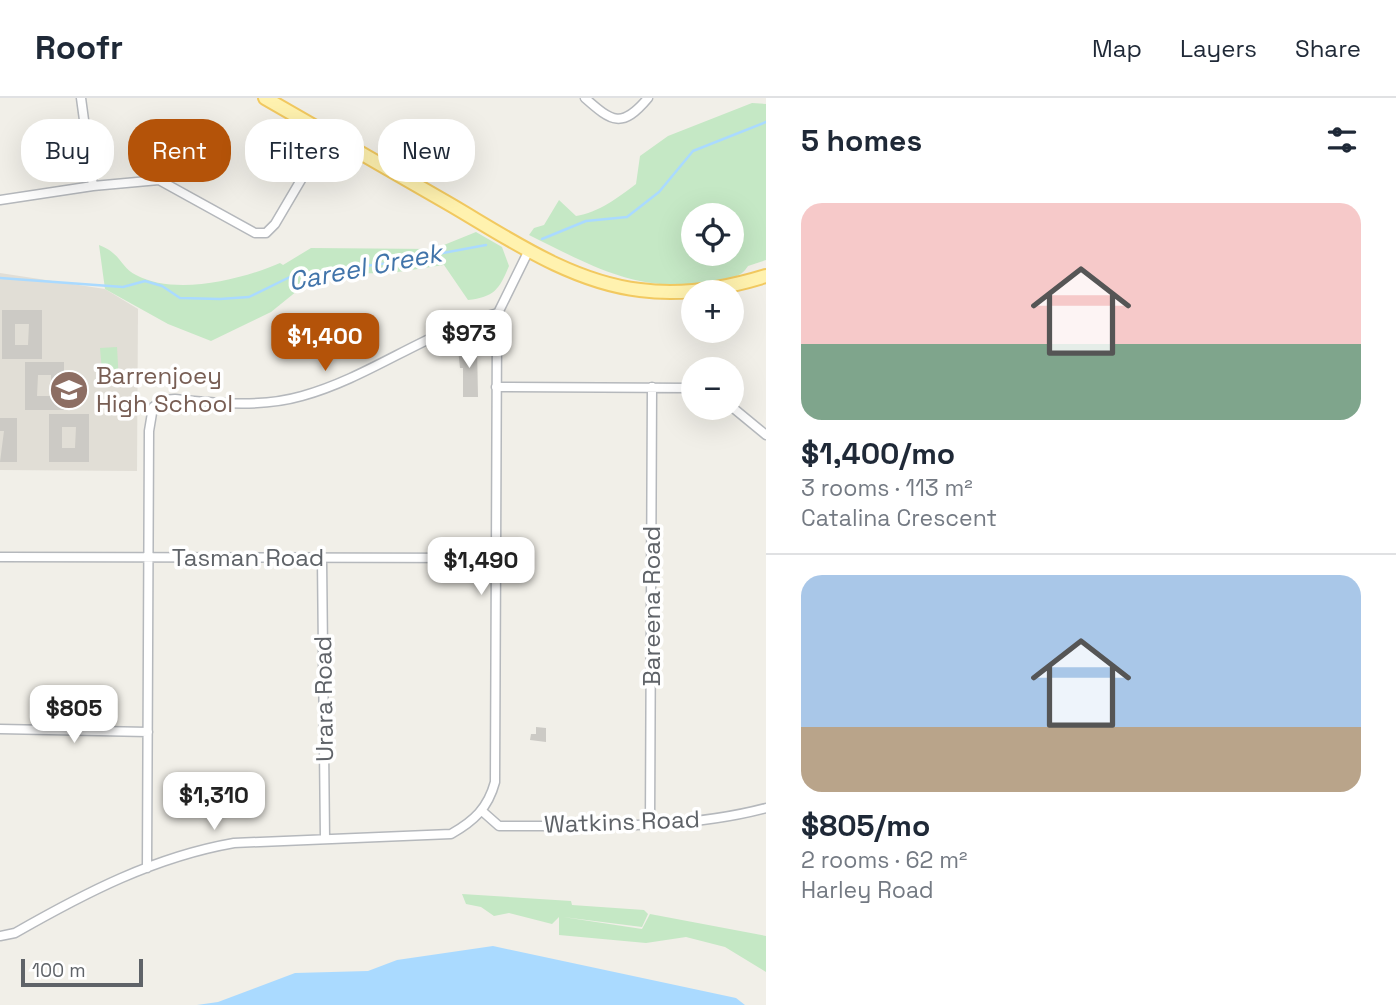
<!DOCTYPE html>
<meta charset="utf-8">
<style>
:root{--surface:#fff;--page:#f6f6f7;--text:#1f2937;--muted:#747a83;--line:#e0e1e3;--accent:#b45309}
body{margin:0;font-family:"Space Grotesk",sans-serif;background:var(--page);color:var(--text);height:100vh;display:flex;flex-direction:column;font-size:26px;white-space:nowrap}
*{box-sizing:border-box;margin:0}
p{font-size:23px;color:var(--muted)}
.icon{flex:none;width:38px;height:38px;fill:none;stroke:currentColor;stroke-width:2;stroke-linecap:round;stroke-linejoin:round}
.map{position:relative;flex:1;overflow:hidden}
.drawer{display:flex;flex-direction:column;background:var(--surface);width:630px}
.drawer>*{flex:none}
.top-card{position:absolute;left:21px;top:21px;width:639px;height:63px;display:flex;gap:14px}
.buttons{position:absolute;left:681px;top:105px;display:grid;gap:14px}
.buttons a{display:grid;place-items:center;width:63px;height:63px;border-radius:50%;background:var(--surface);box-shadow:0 7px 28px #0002;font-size:35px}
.scale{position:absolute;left:21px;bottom:18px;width:122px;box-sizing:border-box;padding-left:7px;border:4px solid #5f6368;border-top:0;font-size:19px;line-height:24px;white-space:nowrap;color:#5f6368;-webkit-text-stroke:5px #fff;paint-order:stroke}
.price{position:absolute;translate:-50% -60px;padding:0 16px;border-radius:14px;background:#fff;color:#222;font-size:23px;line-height:46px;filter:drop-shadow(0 2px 4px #0008)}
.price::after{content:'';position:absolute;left:50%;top:42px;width:21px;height:16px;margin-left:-10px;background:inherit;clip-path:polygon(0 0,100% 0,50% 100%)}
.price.on{background:var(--accent);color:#fff}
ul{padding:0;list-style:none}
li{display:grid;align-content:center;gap:14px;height:371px;padding:0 35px}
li+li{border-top:2px solid var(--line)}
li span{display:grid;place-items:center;height:217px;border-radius:21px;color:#555}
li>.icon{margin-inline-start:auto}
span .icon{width:126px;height:126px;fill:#fffc;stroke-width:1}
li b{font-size:30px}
h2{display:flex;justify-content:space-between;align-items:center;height:84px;padding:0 35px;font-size:30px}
.pill{padding:0 24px;border-radius:28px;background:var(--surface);box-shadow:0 7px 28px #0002;font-size:24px;line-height:63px}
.pill.on{background:var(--accent);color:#fff}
header{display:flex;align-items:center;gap:42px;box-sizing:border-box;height:98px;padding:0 35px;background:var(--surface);border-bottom:2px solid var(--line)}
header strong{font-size:33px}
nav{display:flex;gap:38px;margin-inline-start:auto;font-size:24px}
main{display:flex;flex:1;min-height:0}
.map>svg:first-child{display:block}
.education{fill:#e1ded6}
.green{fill:#c5e8c5;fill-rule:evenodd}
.water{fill:#aadaff}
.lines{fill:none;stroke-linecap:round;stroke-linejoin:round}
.stream{stroke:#aadaff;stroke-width:2.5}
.building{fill:#cccac5;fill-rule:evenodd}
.minor-casing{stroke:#b5b8bc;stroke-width:11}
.primary-casing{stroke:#f2c960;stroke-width:16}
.minor{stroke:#fff;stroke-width:8}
.primary{stroke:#fff2af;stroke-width:12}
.labels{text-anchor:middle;stroke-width:7;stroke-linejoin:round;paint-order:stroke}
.education-label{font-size:24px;fill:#785e54;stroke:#fff;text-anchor:start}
.street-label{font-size:24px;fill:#5f6368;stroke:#fff}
.water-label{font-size:26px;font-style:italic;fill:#4174aa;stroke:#fff}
</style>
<header>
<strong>Roofr</strong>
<nav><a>Map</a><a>Layers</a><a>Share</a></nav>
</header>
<main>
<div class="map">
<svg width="766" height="907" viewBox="0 0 766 907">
<rect width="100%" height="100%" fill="#f1efe8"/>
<!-- education -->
<path class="education" d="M 0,175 L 105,191 L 138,211 L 137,373 L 0,372 Z"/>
<!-- green -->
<path class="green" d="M 752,5 L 766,6 L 766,162 L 748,168 C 741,180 727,181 715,183 C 642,198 592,168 529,137 L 534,130 L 544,127 L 559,102 L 576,118 C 598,115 619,99 636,86 L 640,58 L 668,38 ZM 693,117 L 732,117 L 732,156 L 693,156 Z
M 476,134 L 502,149 L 509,168 C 499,192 494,199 468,202 L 444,167 L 391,175 L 318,176 L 271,214 L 211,243 L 168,226 L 105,191 L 99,147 C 121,155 121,170 136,177 C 175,198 241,182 280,165 L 283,167 L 311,150 L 434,151 Z
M 117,249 L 119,284 L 103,285 L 100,250 Z
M 462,796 L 571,803 L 572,807 L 644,812 L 648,816 L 642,829 L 563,819 L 642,831 L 650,816 L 766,838 L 766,874 L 725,849 L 686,839 L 646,845 L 559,837 L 559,819 L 552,826 L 509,815 L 494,818 L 481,809 L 466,806 Z"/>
<!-- water -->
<path class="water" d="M 493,848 L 736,900 L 745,907 L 197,907 L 218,904 L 295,875 L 368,873 L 397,862 Z"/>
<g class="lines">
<!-- stream -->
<path class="stream" d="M 542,141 L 586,123 L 627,119 L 659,94 L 693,53 L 766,24
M 0,180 L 123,189 L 145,183 L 162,188 L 180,200 L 220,201 L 249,199 L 294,177 L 389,165 L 486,147"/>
</g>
<!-- building -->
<path class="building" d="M 2,212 L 42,212 L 42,261 L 2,261 ZM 15,226 L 29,226 L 28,247 L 15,247 Z
M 465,248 L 477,248 L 478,299 L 463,299 L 463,270 L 460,270 L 458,251 Z
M 25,264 L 64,264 L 64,312 L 25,312 ZM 38,277 L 51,277 L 51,298 L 37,298 Z
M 49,316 L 89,316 L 89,364 L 49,364 ZM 62,329 L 76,329 L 75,350 L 62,350 Z
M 0,320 L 17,320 L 17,364 L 0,364 L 4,333 L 0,333 Z
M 536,629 L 546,630 L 546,644 L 530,642 L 531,636 L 536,636 Z"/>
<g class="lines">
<!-- minor casing -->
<g class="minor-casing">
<path id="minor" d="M 81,0 L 93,88
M 585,0 C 612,24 622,31 648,0
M 0,102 L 93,88 L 159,82 L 255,135 L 266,135 L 275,126 L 328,36
M 496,289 L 693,290
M 732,309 L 766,337
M 0,459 L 496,460
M 322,461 L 325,741
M 0,631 L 148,634
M 482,713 L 499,728 C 588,727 679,733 766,710
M 650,726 L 652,289
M 147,770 L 149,333 L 153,309 L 163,302 L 175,301 C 217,305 260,310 302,298 C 371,279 428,232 498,215
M 0,838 L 15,835 C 85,795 154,759 234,745 L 451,736 C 474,723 488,710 495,684 L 497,227 L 498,215 L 529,152"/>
</g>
<!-- primary casing -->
<g class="primary-casing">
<path id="primary" d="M 265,0 C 327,36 389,71 451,107 C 509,141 571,184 640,192 C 683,198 724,191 766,178"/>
</g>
<!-- minor -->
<use href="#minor" class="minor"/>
<!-- primary -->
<use href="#primary" class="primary"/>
</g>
<!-- icons -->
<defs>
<g id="school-disc" transform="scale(2.0125)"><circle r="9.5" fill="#8d6e63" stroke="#fff"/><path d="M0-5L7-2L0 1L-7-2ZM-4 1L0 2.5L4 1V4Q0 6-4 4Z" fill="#fff"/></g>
</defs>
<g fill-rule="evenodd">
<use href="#school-disc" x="69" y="292"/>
</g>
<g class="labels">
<!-- education labels -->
<g class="education-label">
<text x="96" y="286">Barrenjoey<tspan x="96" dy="28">High School</tspan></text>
</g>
<!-- street labels -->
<g class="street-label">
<text x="248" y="468">Tasman Road</text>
<text transform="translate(652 508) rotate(-90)" y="8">Bareena Road</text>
<text transform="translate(324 601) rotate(-91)" y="8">Urara Road</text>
<text transform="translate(622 724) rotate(-2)" y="8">Watkins Road</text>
</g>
<!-- water labels -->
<g class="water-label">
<text transform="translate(365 169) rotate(-11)" y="9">Careel Creek</text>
</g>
</g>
</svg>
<div class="buttons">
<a><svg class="icon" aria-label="locate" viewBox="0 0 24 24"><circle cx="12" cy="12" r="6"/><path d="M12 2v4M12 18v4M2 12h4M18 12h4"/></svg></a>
<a>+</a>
<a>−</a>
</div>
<div class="scale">100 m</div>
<b class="price" style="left:469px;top:272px">$973</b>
<b class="price on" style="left:325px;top:275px">$1,400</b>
<b class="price" style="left:481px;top:499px">$1,490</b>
<b class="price" style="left:74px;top:647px">$805</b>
<b class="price" style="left:214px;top:734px">$1,310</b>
<div class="top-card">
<a class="pill">Buy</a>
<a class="pill on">Rent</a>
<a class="pill">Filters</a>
<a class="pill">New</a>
</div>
</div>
<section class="drawer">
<h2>5 homes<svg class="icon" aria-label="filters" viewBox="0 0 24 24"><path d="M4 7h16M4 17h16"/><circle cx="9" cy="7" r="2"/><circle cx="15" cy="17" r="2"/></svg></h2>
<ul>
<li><span style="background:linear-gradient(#f6c9c9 65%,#7fa58c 0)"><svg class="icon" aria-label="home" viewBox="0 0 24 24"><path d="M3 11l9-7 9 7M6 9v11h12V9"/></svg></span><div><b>$1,400/mo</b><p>3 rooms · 113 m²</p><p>Catalina Crescent</p></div></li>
<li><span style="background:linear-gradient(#a9c7e8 70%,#b9a48a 0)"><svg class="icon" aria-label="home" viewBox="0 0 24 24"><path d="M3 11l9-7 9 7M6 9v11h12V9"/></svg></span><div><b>$805/mo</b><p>2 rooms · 62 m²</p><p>Harley Road</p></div></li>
</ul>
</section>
</main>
